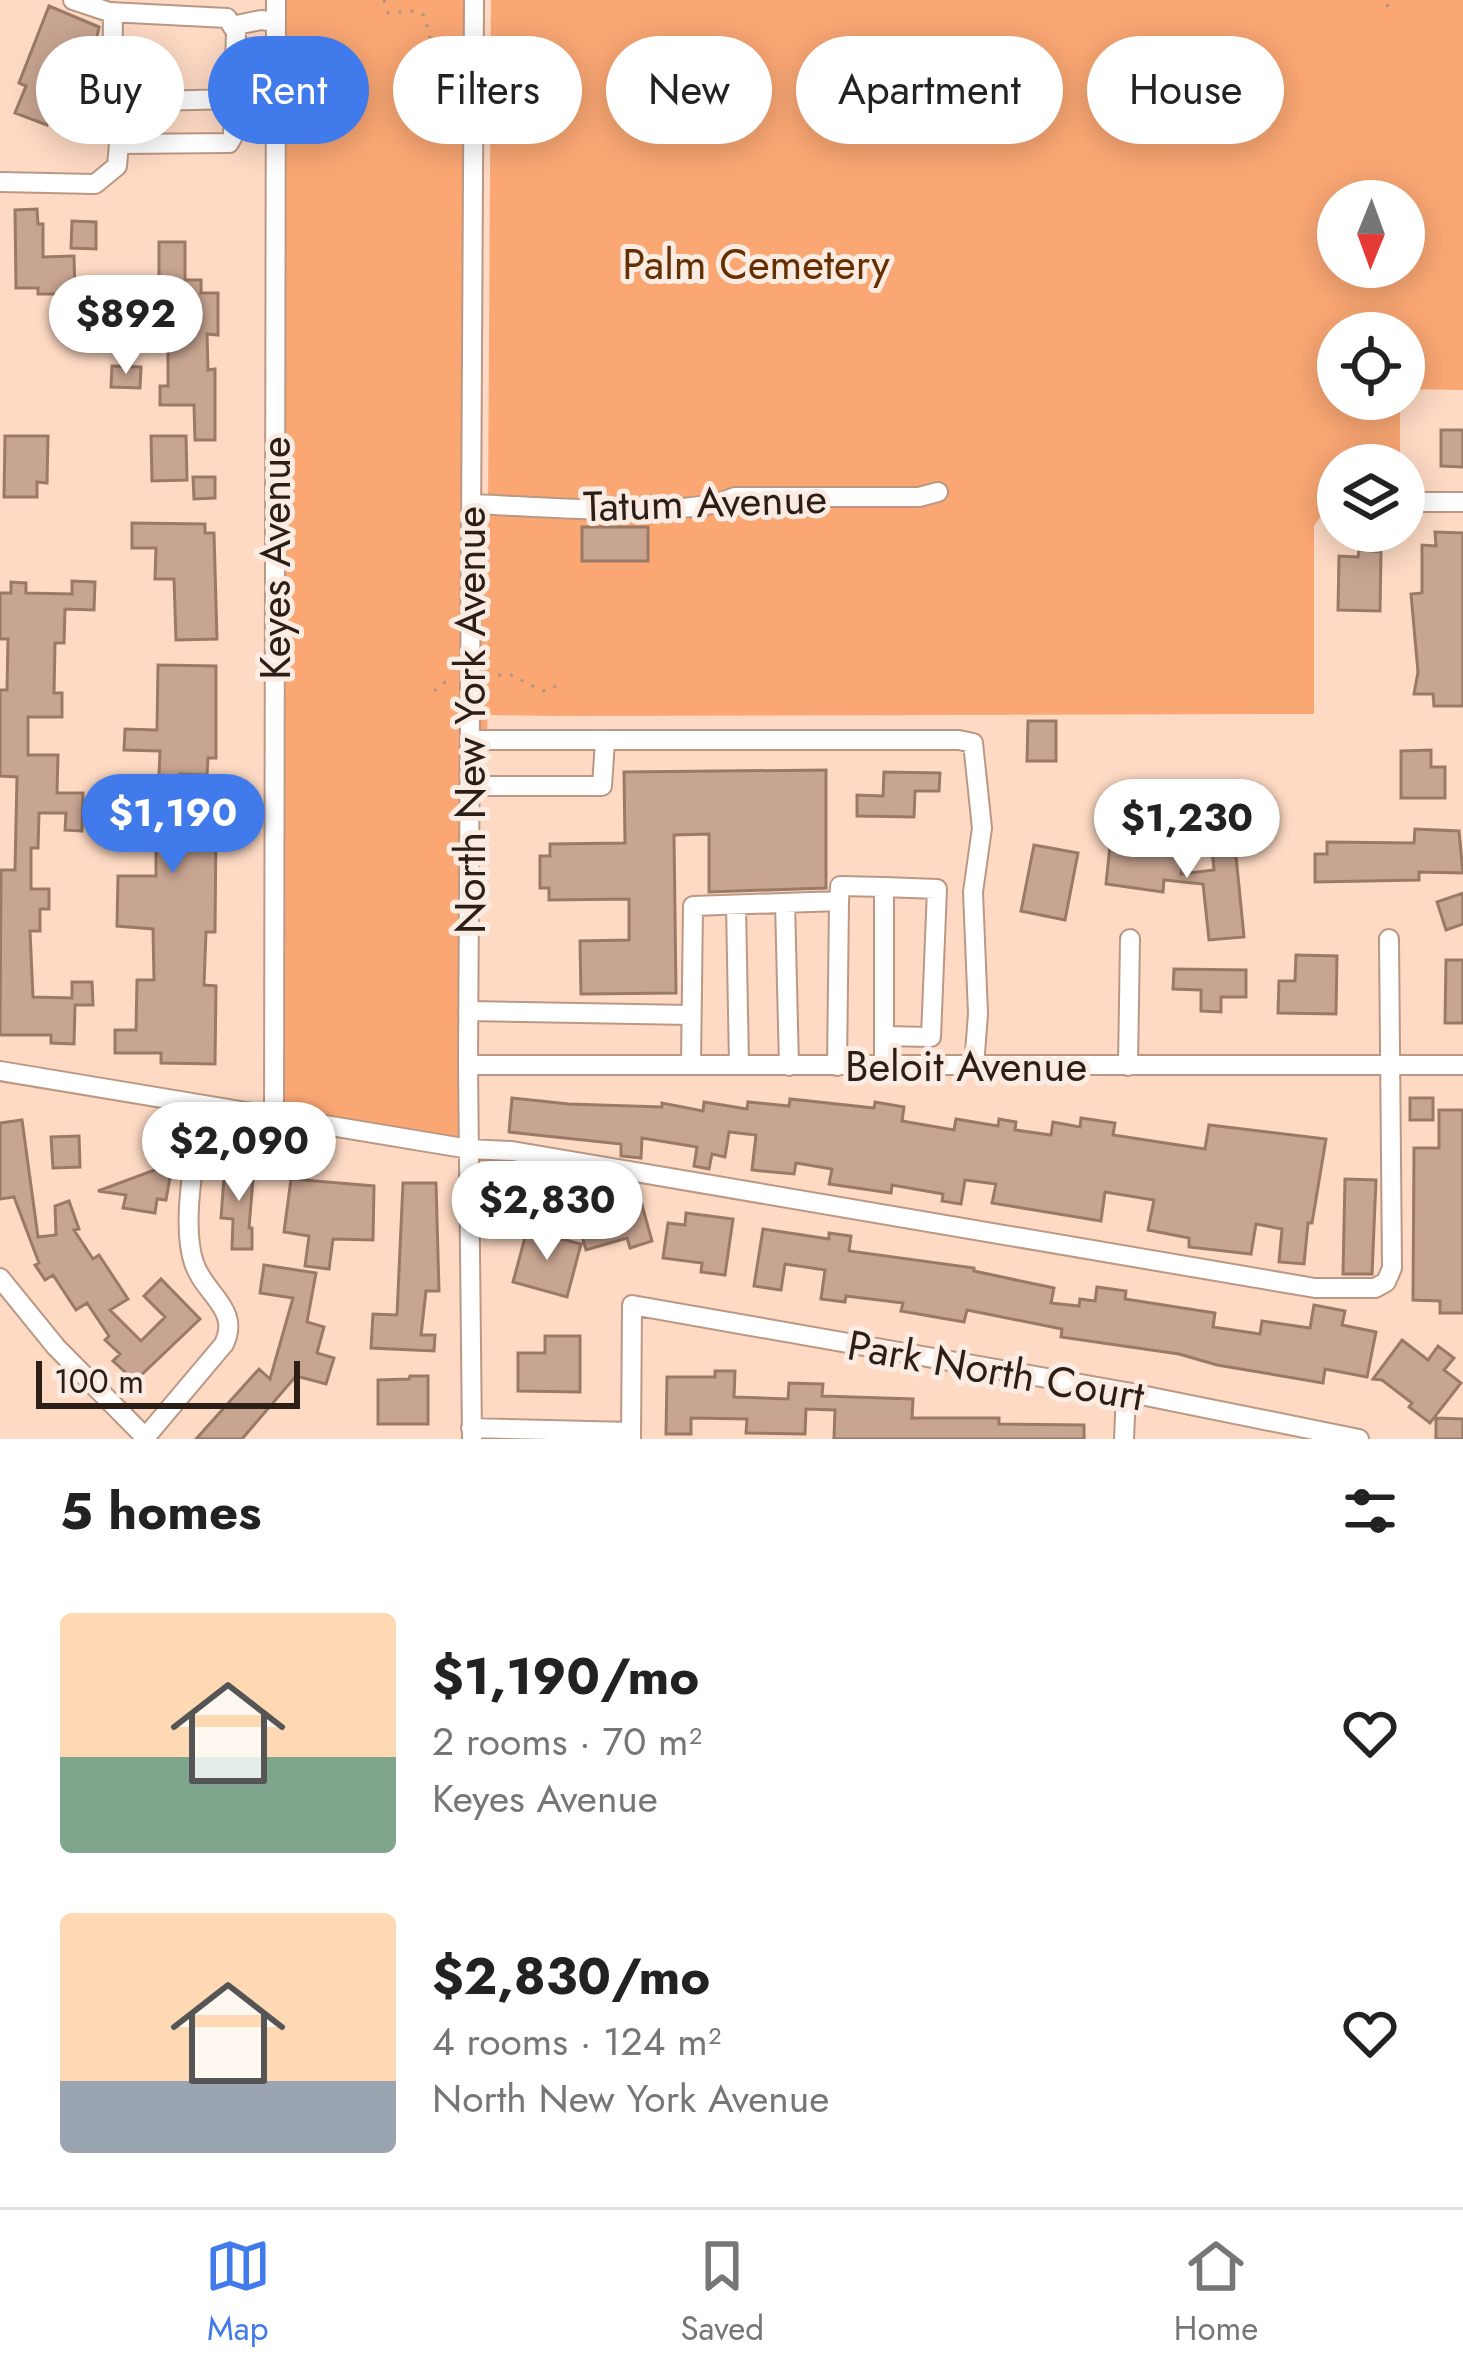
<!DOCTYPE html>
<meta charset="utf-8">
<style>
:root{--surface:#fff;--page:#f2f2f2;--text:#222;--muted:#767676;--line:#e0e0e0;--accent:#417aea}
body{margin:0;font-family:Jost,sans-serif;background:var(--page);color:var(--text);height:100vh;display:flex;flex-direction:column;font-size:45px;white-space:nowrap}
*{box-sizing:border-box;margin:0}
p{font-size:39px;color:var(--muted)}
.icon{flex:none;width:66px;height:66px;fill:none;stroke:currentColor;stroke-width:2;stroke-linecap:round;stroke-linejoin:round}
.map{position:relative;height:1439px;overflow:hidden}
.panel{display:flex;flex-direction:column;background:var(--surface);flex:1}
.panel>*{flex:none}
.hud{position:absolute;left:36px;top:36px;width:1392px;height:108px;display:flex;gap:24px}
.needle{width:78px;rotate:181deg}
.tools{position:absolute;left:1317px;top:180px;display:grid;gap:24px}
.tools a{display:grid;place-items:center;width:108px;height:108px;border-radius:50%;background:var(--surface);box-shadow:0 6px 30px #0003;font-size:60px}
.scale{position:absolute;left:36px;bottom:30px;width:264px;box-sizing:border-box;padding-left:12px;border:6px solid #2b1e16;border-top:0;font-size:33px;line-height:42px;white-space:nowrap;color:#2b1e16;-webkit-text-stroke:9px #fbece3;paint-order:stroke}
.price{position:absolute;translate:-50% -102px;padding:0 27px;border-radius:42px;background:#fff;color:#222;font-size:39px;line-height:78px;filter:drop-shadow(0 3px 6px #0008)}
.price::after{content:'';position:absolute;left:50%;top:72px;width:36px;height:27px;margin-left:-18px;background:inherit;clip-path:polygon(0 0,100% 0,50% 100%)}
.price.on{background:var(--accent);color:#fff}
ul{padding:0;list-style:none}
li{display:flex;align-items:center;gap:36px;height:300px;padding:0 60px}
li span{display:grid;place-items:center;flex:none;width:336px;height:240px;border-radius:12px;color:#555}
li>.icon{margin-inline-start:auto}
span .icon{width:144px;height:144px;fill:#fffc;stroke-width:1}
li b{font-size:51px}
h2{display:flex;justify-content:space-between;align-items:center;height:144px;padding:0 60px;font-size:51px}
.chip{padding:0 42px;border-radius:54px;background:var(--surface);box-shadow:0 6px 30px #0003;font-size:42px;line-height:108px}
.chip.on{background:var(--accent);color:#fff}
.tabs{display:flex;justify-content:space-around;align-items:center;height:168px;border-top:3px solid var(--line);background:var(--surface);font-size:33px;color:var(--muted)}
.tabs a{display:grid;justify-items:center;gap:6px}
.tabs .on{color:var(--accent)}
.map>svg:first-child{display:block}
.green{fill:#faa773;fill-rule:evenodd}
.building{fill:#c8a591;stroke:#9a7a66;stroke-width:3}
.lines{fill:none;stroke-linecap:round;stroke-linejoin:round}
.minor-casing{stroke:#ba9884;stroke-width:22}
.path{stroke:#b09584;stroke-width:3;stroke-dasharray:3 9;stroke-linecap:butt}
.minor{stroke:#fff;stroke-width:18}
.labels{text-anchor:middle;stroke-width:10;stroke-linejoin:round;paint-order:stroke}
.park-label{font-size:42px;fill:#662f01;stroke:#fbece3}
.street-label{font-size:42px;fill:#2b1e16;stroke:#fbece3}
</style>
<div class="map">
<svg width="1463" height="1439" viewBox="0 0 1463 1439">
<rect width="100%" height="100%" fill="#fedac4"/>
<!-- green -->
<path class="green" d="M 286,0 L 472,0 L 459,1143 L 285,1115 Z
M 491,0 L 1463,0 L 1463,390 L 1404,389 L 1404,333 L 1338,333 L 1338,399 L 1400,399 L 1400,465 L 1338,465 L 1338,495 L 1325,495 L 1325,510 L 1314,526 L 1314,714 L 557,716 L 491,715 L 488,707 L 487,730 L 480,729 L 480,679 L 485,678 L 485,671 L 480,670 L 481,528 L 488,511 ZM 1338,201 L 1404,201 L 1404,267 L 1338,267 Z"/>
<!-- building -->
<path class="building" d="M 49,6 L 99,27 L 95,46 L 82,41 L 65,82 L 99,96 L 97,118 L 57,102 L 47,125 L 15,113 L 26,86 L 19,83 Z
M 37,209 L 38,224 L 43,224 L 43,257 L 74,256 L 75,294 L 38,294 L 38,288 L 16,288 L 15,210 Z
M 72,221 L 96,222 L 96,249 L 71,248 Z
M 159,242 L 185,242 L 185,280 L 201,280 L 201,293 L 218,293 L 218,335 L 207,334 L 208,370 L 215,369 L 215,440 L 195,440 L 194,405 L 160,405 L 160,386 L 168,386 L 168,308 L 167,280 L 159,280 Z
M 112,366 L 141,367 L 140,388 L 111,387 Z
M 1441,430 L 1463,430 L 1463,467 L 1441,466 Z
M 5,436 L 48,436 L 47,483 L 37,482 L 37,497 L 4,497 Z
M 151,436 L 186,436 L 187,480 L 152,481 Z
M 193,477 L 215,477 L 215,498 L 194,499 Z
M 132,523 L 205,524 L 205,533 L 214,533 L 217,639 L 176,640 L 174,579 L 155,579 L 156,548 L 132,548 Z
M 582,527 L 648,527 L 648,561 L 582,561 Z
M 1435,532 L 1463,533 L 1463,706 L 1434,706 L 1433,694 L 1414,694 L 1418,672 L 1411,594 L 1422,593 L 1422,545 L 1436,546 Z
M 1359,550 L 1381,552 L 1380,611 L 1338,610 L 1339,556 L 1358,557 Z
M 72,581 L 95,582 L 94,610 L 65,609 L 64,643 L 55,643 L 54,693 L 62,693 L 62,717 L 28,717 L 28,755 L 58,755 L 57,793 L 83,793 L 82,831 L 65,830 L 66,813 L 39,813 L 38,848 L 31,848 L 31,889 L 49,889 L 49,909 L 40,909 L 40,931 L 30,931 L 33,997 L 72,998 L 72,982 L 92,982 L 93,1005 L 75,1005 L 74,1044 L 51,1043 L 51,1035 L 0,1035 L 1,870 L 15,870 L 17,777 L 0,776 L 0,690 L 7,690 L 8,639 L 0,639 L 0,593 L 11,593 L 11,582 L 26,583 L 26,593 L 72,594 Z
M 158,665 L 216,666 L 216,758 L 208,758 L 207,775 L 180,774 L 179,824 L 216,827 L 215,932 L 206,932 L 204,985 L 216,986 L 215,1064 L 161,1063 L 161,1053 L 115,1053 L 115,1030 L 136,1030 L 137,980 L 154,980 L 153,929 L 117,926 L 118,876 L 156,876 L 156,846 L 107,845 L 107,826 L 121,827 L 121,796 L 158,797 L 160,751 L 124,750 L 125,729 L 157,730 Z
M 1028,721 L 1056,721 L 1056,761 L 1027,761 Z
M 1431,750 L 1431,767 L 1445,767 L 1445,798 L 1401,798 L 1401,751 Z
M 826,770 L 826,888 L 709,892 L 709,834 L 674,835 L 676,993 L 581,994 L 580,941 L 629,940 L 629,899 L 549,900 L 549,888 L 540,888 L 540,856 L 550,856 L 550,844 L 625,843 L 624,772 Z
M 884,772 L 940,773 L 939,791 L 915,791 L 914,817 L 857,816 L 857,795 L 883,796 Z
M 1415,829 L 1459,831 L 1463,873 L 1419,872 L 1419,880 L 1315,882 L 1315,854 L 1327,854 L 1327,842 L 1414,843 Z
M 1234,836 L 1244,937 L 1209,940 L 1203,884 L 1164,880 L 1163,892 L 1106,884 L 1110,846 L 1183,854 L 1181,874 L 1214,870 L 1211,838 Z
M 1034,845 L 1078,853 L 1065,920 L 1021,911 Z
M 1463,893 L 1463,924 L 1446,930 L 1437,902 Z
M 1296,955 L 1337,956 L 1336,1014 L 1278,1013 L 1279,981 L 1295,981 Z
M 1446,960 L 1463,960 L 1463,1023 L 1445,1023 Z
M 1174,969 L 1246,970 L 1246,997 L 1221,997 L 1221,1012 L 1201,1011 L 1201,990 L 1173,989 Z
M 512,1098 L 569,1104 L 662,1107 L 662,1103 L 703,1111 L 704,1102 L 747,1109 L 748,1102 L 789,1106 L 790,1099 L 874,1108 L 875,1102 L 904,1107 L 902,1121 L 954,1130 L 956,1119 L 998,1126 L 999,1119 L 1016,1122 L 1015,1130 L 1051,1135 L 1053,1122 L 1080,1127 L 1081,1118 L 1115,1123 L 1113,1135 L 1205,1149 L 1209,1125 L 1326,1139 L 1312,1223 L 1308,1223 L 1304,1264 L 1279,1262 L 1282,1229 L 1256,1224 L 1251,1254 L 1189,1247 L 1189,1238 L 1148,1230 L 1154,1200 L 1105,1192 L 1101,1221 L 992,1203 L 996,1184 L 965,1180 L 961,1204 L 942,1201 L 943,1194 L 892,1185 L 891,1193 L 829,1184 L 832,1169 L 796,1163 L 794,1174 L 752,1170 L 756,1135 L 729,1132 L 725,1157 L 712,1154 L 709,1169 L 694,1166 L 697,1147 L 642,1138 L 641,1158 L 621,1156 L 621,1144 L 509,1132 Z
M 1410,1098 L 1433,1098 L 1433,1120 L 1410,1120 Z
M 1439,1110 L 1463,1110 L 1463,1313 L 1440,1313 L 1440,1301 L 1413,1300 L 1414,1148 L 1439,1148 Z
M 22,1120 L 38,1237 L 56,1235 L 55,1206 L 69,1201 L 79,1229 L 74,1230 L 93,1259 L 99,1255 L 128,1299 L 110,1310 L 141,1341 L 165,1317 L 144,1296 L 161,1279 L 200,1319 L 135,1381 L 113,1361 L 120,1354 L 105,1340 L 109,1336 L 87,1303 L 76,1310 L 53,1275 L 45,1280 L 35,1265 L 39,1263 L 14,1197 L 0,1199 L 0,1123 Z
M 79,1136 L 80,1167 L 53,1168 L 51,1137 Z
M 225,1165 L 254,1167 L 249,1228 L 252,1228 L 252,1249 L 232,1249 L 233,1219 L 221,1218 Z
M 157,1169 L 171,1172 L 166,1200 L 157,1199 L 155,1213 L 123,1208 L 126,1195 L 98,1191 Z
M 291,1179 L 374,1186 L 373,1240 L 333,1239 L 329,1269 L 305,1266 L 309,1236 L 284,1232 Z
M 1345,1179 L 1376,1180 L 1372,1274 L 1343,1274 Z
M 403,1183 L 436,1183 L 439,1291 L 426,1291 L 421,1335 L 435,1335 L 434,1351 L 371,1348 L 373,1314 L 397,1315 Z
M 601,1191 L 604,1199 L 622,1194 L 627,1209 L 642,1205 L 652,1241 L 630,1248 L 627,1238 L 586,1250 L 572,1200 Z
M 686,1213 L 733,1219 L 725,1275 L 701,1272 L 702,1263 L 663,1258 L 668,1223 L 685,1225 Z
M 763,1229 L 829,1239 L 829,1233 L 851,1236 L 849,1251 L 974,1268 L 974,1271 L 1054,1288 L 1051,1303 L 1079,1306 L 1080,1299 L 1095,1301 L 1097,1287 L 1126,1291 L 1125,1299 L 1215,1313 L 1213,1327 L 1260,1334 L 1262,1321 L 1310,1328 L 1314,1305 L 1345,1311 L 1342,1325 L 1376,1332 L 1367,1377 L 1325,1369 L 1323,1383 L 1217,1365 L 1179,1354 L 1061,1337 L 1062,1329 L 967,1310 L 964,1322 L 901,1311 L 903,1303 L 846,1296 L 845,1302 L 821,1299 L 825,1270 L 785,1264 L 781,1290 L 754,1286 Z
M 527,1230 L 581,1244 L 567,1297 L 513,1282 Z
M 264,1265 L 316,1273 L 307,1322 L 324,1327 L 317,1353 L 334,1358 L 326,1384 L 296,1376 L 242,1439 L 196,1439 L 259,1369 L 270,1379 L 293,1298 L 260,1293 Z
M 545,1336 L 580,1336 L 580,1392 L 518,1391 L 518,1353 L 545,1353 Z
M 1402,1340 L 1428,1360 L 1438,1346 L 1454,1358 L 1444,1370 L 1461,1383 L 1430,1423 L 1409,1407 L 1412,1403 L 1382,1380 L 1373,1379 Z
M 715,1371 L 735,1371 L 734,1397 L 788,1399 L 789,1383 L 823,1384 L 822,1396 L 913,1399 L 912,1418 L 999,1418 L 999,1424 L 1084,1425 L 1084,1439 L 834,1439 L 835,1410 L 806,1409 L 805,1434 L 746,1433 L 747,1419 L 691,1418 L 691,1434 L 666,1434 L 667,1377 L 715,1377 Z
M 410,1376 L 428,1376 L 428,1424 L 378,1424 L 378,1380 L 409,1379 Z
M 1436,1418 L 1463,1419 L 1463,1439 L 1436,1439 Z"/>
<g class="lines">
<!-- minor casing -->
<g class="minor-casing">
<path id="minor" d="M 113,12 L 112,123 L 119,144
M 232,26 L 261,20 L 276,22
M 112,102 L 234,99
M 0,182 L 95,184 L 117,166 L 119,144 L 229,143 L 233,136 L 236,32 L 227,18 L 109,12 L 73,0
M 1331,502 L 1338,502
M 1404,502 L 1463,502
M 472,504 C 535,506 683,520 735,497 L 919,497 L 938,492
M 470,740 L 959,740 L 973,743 L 982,828 L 973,892 L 978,1014 L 974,1066
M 470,786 L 602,786 L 605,741
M 785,903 L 789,1066
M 736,905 L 739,1065
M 468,1011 L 691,1015
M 884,1036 L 931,1037 L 937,889 L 884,887
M 468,1065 L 1463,1065
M 691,1065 L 693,906 L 839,901 L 840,886 L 884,887 L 884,1066
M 837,1066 L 839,901
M 1128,1066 L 1130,939
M 0,1071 L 469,1149 L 512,1151 L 1315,1288 L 1375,1288 L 1386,1282 L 1392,1268 L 1389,939
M 274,1117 L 276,0
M 0,1278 L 56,1347 L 147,1439
M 471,1428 L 631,1432
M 144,1439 L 224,1344 C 241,1309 204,1294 194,1263 C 180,1222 197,1149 201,1105
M 472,1439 L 468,1065 L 474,0
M 631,1439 L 632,1305 L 1126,1392 L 1359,1439
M 1124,1439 L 1126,1392"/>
</g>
<!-- path -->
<path class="path" d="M 384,0 L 388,13 L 413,11 L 424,15 L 432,45 L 439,54
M 1387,7 L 1389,0
M 486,675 L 511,675 L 543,691 L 556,686
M 434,691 L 453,676"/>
<!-- minor -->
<use href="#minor" class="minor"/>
</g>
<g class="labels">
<!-- park labels -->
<g class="park-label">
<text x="756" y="279">Palm Cemetery</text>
</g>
<!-- street labels -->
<g class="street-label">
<text transform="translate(705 502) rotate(-2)" y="15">Tatum Avenue</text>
<text transform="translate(275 558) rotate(-90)" y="15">Keyes Avenue</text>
<text transform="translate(470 720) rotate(-90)" y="15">North New York Avenue</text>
<text x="966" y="1081">Beloit Avenue</text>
<text transform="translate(996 1370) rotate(10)" y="15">Park North Court</text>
</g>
</g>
</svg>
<div class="tools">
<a><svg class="needle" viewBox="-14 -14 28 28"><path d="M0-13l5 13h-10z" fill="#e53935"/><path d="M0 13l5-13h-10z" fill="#767676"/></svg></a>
<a><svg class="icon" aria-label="locate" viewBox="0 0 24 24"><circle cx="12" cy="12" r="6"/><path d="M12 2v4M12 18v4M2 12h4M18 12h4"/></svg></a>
<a><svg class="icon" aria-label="layers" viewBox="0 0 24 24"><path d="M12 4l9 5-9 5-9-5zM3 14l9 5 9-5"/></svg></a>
</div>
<div class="scale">100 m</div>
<b class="price" style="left:126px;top:377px">$892</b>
<b class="price on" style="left:173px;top:876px">$1,190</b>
<b class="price" style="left:1187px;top:881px">$1,230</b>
<b class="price" style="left:239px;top:1204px">$2,090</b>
<b class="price" style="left:547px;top:1263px">$2,830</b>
<div class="hud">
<a class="chip">Buy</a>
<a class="chip on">Rent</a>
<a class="chip">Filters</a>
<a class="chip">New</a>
<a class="chip">Apartment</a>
<a class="chip">House</a>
</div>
</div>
<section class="panel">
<h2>5 homes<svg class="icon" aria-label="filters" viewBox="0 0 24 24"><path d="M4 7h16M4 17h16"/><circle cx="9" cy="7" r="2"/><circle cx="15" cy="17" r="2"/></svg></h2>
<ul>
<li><span style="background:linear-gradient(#ffd9b3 60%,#7fa58c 0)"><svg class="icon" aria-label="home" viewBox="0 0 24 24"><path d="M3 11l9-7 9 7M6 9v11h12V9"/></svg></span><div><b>$1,190/mo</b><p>2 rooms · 70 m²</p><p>Keyes Avenue</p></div><svg class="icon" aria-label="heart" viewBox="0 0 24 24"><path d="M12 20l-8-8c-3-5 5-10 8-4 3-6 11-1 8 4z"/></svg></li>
<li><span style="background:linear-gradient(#ffd9b3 70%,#9aa5b1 0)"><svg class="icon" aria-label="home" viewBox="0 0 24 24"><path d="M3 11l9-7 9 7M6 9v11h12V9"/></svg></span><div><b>$2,830/mo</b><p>4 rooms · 124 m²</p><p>North New York Avenue</p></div><svg class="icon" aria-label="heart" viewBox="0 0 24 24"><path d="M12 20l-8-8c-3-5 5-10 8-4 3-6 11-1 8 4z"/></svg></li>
</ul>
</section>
<nav class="tabs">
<a class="on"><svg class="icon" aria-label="map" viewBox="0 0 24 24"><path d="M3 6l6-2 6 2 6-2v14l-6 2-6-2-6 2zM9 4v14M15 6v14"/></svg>Map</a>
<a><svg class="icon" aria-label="saved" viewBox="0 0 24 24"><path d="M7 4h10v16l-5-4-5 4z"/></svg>Saved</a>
<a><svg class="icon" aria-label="home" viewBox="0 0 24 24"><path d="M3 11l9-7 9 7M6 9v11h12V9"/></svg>Home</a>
</nav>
